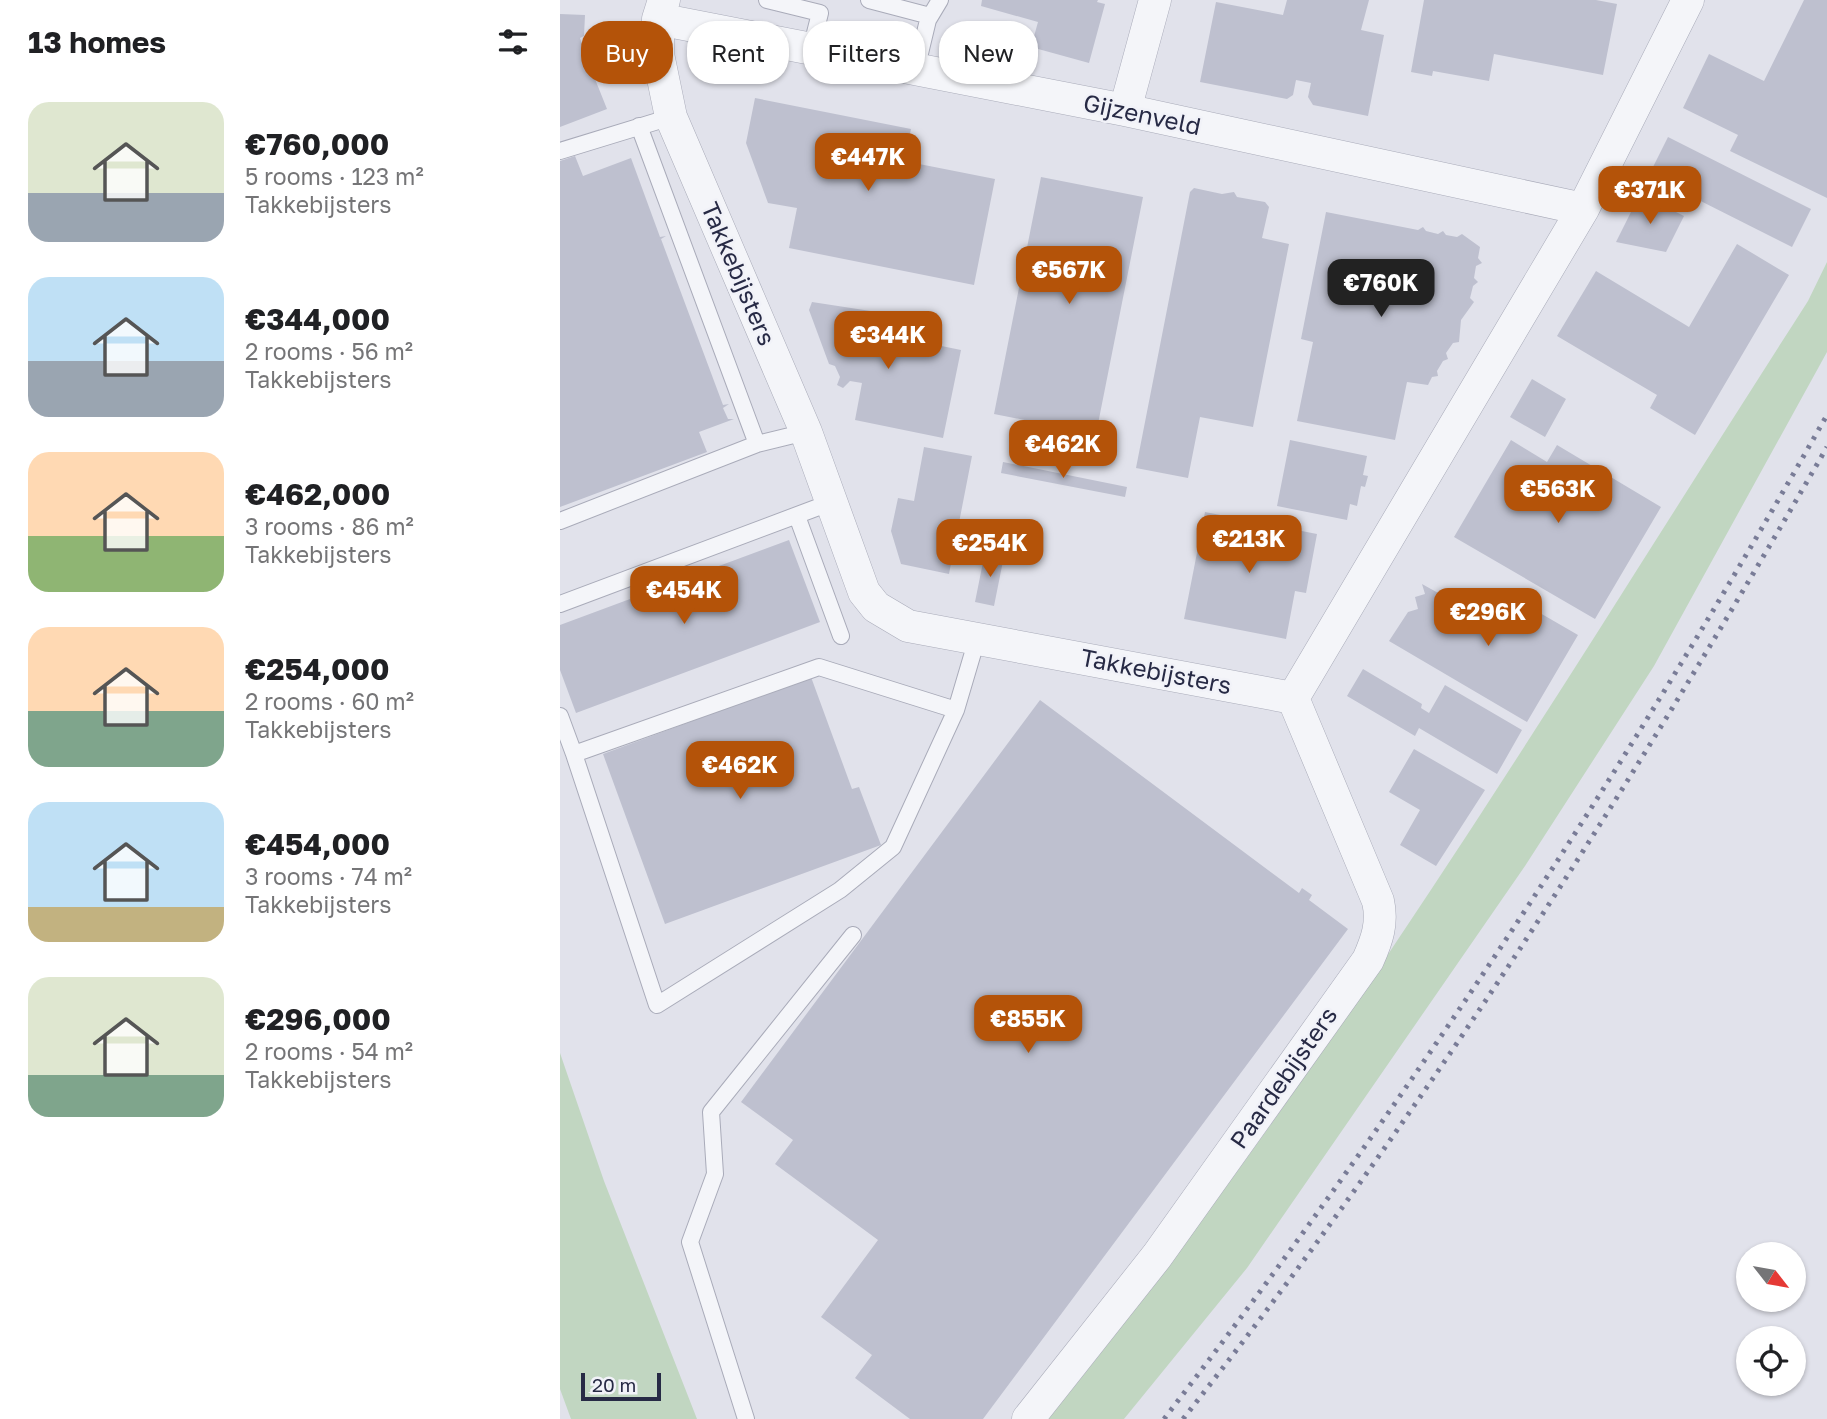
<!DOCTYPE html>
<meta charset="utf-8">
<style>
:root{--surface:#fff;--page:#f2f2f2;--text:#202124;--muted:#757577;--accent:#b45309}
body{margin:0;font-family:"Golos Text",sans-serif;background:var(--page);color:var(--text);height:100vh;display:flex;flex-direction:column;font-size:26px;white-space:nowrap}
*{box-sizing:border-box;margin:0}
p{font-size:23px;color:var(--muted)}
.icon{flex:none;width:38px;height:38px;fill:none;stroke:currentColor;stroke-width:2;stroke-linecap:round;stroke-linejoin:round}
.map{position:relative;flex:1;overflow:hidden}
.side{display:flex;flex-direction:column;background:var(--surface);width:560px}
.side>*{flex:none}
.hud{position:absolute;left:21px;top:21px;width:665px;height:63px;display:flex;gap:14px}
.needle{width:46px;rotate:121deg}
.fabs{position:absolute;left:1176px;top:1242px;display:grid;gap:14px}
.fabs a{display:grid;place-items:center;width:70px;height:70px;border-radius:50%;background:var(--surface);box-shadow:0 2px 5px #0004;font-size:35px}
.scale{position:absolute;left:21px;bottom:18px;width:80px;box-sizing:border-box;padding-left:7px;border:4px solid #272a45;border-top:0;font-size:19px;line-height:24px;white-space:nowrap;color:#272a45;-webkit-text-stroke:5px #f1f2f8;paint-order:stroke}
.price{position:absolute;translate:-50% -60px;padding:0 16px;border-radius:14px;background:var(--accent);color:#fff;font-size:23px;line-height:46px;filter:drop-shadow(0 2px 4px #0008)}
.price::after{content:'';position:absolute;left:50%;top:42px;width:21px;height:16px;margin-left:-10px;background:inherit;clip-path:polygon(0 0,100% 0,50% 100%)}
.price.active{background:#222;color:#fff}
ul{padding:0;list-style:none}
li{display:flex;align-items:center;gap:21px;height:175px;padding:0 28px}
li span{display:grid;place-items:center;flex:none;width:196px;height:140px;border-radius:21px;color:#555}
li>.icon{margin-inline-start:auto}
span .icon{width:84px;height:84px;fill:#fffc;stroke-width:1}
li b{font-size:30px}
h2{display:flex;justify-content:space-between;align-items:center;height:84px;padding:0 28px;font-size:30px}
.tag{padding:0 24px;border-radius:28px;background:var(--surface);box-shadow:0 2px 5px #0004;font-size:24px;line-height:63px}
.tag.active{background:var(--accent);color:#fff}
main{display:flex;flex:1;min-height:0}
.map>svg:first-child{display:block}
.green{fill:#c1d6c1}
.building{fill:#bec0cf}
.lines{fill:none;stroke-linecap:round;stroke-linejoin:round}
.service-casing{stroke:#a9abb9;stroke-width:18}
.minor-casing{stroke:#a9abb9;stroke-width:33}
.service{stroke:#f4f5f9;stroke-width:16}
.minor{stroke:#f4f5f9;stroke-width:32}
.rail{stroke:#797c97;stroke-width:5;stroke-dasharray:3.5 7;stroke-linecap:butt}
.labels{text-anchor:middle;stroke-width:5;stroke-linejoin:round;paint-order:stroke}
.street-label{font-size:24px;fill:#272a45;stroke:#f1f2f8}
</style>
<main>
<section class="side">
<h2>13 homes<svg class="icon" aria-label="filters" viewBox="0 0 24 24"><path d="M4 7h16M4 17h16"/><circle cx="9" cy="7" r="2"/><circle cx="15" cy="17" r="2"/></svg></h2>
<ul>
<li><span style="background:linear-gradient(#dfe7d0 65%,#9aa5b1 0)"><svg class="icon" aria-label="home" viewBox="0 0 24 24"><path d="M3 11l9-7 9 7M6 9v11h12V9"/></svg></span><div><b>€760,000</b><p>5 rooms · 123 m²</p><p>Takkebijsters</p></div></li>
<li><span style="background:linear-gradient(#bfe0f5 60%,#9aa5b1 0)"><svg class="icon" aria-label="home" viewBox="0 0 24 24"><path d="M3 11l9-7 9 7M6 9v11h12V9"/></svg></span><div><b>€344,000</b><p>2 rooms · 56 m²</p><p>Takkebijsters</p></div></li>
<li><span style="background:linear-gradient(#ffd9b3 60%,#8fb573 0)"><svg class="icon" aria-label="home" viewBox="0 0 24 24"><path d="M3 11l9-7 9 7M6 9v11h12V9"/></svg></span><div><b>€462,000</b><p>3 rooms · 86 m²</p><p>Takkebijsters</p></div></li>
<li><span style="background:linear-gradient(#ffd9b3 60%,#7fa58c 0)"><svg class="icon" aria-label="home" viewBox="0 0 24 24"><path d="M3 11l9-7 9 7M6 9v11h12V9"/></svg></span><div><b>€254,000</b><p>2 rooms · 60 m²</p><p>Takkebijsters</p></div></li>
<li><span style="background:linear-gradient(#bfe0f5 75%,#c2b280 0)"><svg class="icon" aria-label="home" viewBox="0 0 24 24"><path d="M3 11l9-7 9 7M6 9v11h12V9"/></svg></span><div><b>€454,000</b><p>3 rooms · 74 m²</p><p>Takkebijsters</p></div></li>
<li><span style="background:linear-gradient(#dfe7d0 70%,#7fa58c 0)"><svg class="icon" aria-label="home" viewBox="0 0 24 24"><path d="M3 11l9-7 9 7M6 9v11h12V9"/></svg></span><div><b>€296,000</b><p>2 rooms · 54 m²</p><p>Takkebijsters</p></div></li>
</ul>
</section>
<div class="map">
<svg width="1267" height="1419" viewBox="0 0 1267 1419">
<rect width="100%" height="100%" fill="#e1e2eb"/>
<!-- green -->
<path class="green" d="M 1267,262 L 1267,352 L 1094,666 L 965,866 L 687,1268 L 564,1419 L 488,1419 C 773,1069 1005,679 1248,301 Z
M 0,1053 L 44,1181 L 137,1419 L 11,1419 L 0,1389 Z"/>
<!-- building -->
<path class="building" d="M 422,0 L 538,0 L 537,2 L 545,4 L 529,63 L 471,47 L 478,22 L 421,6 Z
M 727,0 L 809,0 L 801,30 L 824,35 L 808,116 L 753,105 L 748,97 L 751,83 L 736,80 L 733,95 L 727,99 L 640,82 L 656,2 L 723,15 Z
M 864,0 L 1036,0 L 1057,4 L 1043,75 L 934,54 L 929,81 L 873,71 L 872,76 L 851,72 Z
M 1244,0 L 1267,0 L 1267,198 L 1170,151 L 1178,135 L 1123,108 L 1149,54 L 1204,81 Z
M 0,14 L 25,15 L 24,36 L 20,38 L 27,58 L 33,55 L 37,67 L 31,69 L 47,109 L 0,127 Z
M 195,98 L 351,129 L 344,161 L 435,179 L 414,285 L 229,248 L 237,208 L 208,203 L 186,143 Z
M 1108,137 L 1251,209 L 1232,247 L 1089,175 Z
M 15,156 L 23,176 L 71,158 L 100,237 L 106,236 L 101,239 L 163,405 L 169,404 L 163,408 L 168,419 L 174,419 L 139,432 L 147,452 L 0,507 L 0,161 Z
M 481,177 L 583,197 L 536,434 L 434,414 Z
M 634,188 L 662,194 L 674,192 L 677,197 L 705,202 L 709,207 L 702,238 L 729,244 L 693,427 L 640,417 L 628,478 L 576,468 L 630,192 Z
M 1080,194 L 1124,216 L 1106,252 L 1056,242 Z
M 766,212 L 858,230 L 863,227 L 866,231 L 878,234 L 883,231 L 886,235 L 897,237 L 902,234 L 920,247 L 918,258 L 922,263 L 916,266 L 914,278 L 918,282 L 913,286 L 910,298 L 914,302 L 901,320 L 899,342 L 893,343 L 886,353 L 888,359 L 883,361 L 877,371 L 878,376 L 872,377 L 868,385 L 847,382 L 835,440 L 737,421 L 753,342 L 741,339 Z
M 1177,244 L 1229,275 L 1135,435 L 1090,408 L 1097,395 L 997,336 L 1036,271 L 1129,327 Z
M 252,302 L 317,312 L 313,332 L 401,350 L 383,438 L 295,420 L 302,383 L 290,381 L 283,388 L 277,385 L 280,377 L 275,366 L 269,364 L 249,310 Z
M 972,379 L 1006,399 L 985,437 L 950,417 Z
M 730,440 L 807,456 L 803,475 L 808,476 L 805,487 L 801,486 L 797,506 L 790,504 L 787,520 L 717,506 Z
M 951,440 L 987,462 L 997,445 L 1101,507 L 1035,619 L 894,537 Z
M 364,447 L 412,456 L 389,574 L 341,564 L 331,531 L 338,498 L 354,501 Z
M 443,462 L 567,487 L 565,497 L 441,473 Z
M 645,512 L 757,534 L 746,593 L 735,591 L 726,639 L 624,619 Z
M 229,540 L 260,622 L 16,713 L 0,670 L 0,625 Z
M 425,552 L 444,556 L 434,606 L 415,602 Z
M 862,584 L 925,619 L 942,591 L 1018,635 L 967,722 L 829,641 L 848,612 L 858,609 L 855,597 L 865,594 Z
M 803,669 L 862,704 L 861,708 L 869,713 L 885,685 L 962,730 L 937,774 L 859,728 L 855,736 L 787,696 Z
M 251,677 L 292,789 L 299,787 L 321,845 L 105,924 L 43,754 Z
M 480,700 L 739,893 L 742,888 L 752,895 L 749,900 L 788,929 L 423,1419 L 350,1419 L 295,1378 L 312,1355 L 261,1317 L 318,1240 L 215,1164 L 233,1140 L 181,1102 Z
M 854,749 L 925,790 L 876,866 L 840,845 L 860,810 L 829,792 Z"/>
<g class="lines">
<!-- service casing -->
<g class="service-casing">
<path id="service" d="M 207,0 L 260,13 L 251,49
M 309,0 L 370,16
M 356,70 L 368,20 L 380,0
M 79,126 L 197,444
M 0,151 L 111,117
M 237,516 L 281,636
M 0,521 L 197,444 L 246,432
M 0,604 L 272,502
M 396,710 L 259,667 L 14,754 L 97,1005 L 280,890 L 333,847 L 396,710 L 417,639
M 0,716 L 14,754
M 186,1419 L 130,1242 L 155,1174 L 151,1112 L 293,935"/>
</g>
<!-- minor casing -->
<g class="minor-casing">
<path id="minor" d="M 104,0 L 98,19 L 98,54 L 111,117 L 246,432 L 304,592 L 316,607 L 348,626 L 733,698 L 1023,209 L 1128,0
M 98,19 L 565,110 L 1023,209
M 565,110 L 595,0
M 468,1419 L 597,1256 L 808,960 C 817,940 823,923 818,901 L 733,698"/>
</g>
<!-- service -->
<use href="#service" class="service"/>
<!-- minor -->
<use href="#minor" class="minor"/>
<!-- rail -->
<path class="rail" d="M 604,1419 C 850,1099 1068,766 1267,415
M 623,1419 C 864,1113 1073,784 1267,447"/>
</g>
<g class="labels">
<!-- street labels -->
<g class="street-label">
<text transform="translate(582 115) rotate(12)" y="8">Gijzenveld</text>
<text transform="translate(178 274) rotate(67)" y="8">Takkebijsters</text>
<text transform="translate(596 672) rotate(11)" y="8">Takkebijsters</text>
<text transform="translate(724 1078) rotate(-55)" y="8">Paardebijsters</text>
</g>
</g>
</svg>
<div class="fabs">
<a><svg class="needle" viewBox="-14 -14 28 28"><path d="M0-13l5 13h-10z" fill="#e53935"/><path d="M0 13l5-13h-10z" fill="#757577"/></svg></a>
<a><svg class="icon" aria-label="locate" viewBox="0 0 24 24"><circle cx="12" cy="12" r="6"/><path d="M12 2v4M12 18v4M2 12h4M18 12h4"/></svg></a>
</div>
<div class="scale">20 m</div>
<b class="price" style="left:308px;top:193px">€447K</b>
<b class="price" style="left:1090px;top:226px">€371K</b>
<b class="price" style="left:509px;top:306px">€567K</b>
<b class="price active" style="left:821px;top:319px">€760K</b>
<b class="price" style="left:328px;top:371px">€344K</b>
<b class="price" style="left:503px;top:480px">€462K</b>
<b class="price" style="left:998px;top:525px">€563K</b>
<b class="price" style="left:689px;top:575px">€213K</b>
<b class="price" style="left:430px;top:579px">€254K</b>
<b class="price" style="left:124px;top:626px">€454K</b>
<b class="price" style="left:928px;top:648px">€296K</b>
<b class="price" style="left:180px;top:801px">€462K</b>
<b class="price" style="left:468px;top:1055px">€855K</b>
<div class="hud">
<a class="tag active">Buy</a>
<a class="tag">Rent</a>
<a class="tag">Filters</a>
<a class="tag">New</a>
</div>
</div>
</main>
